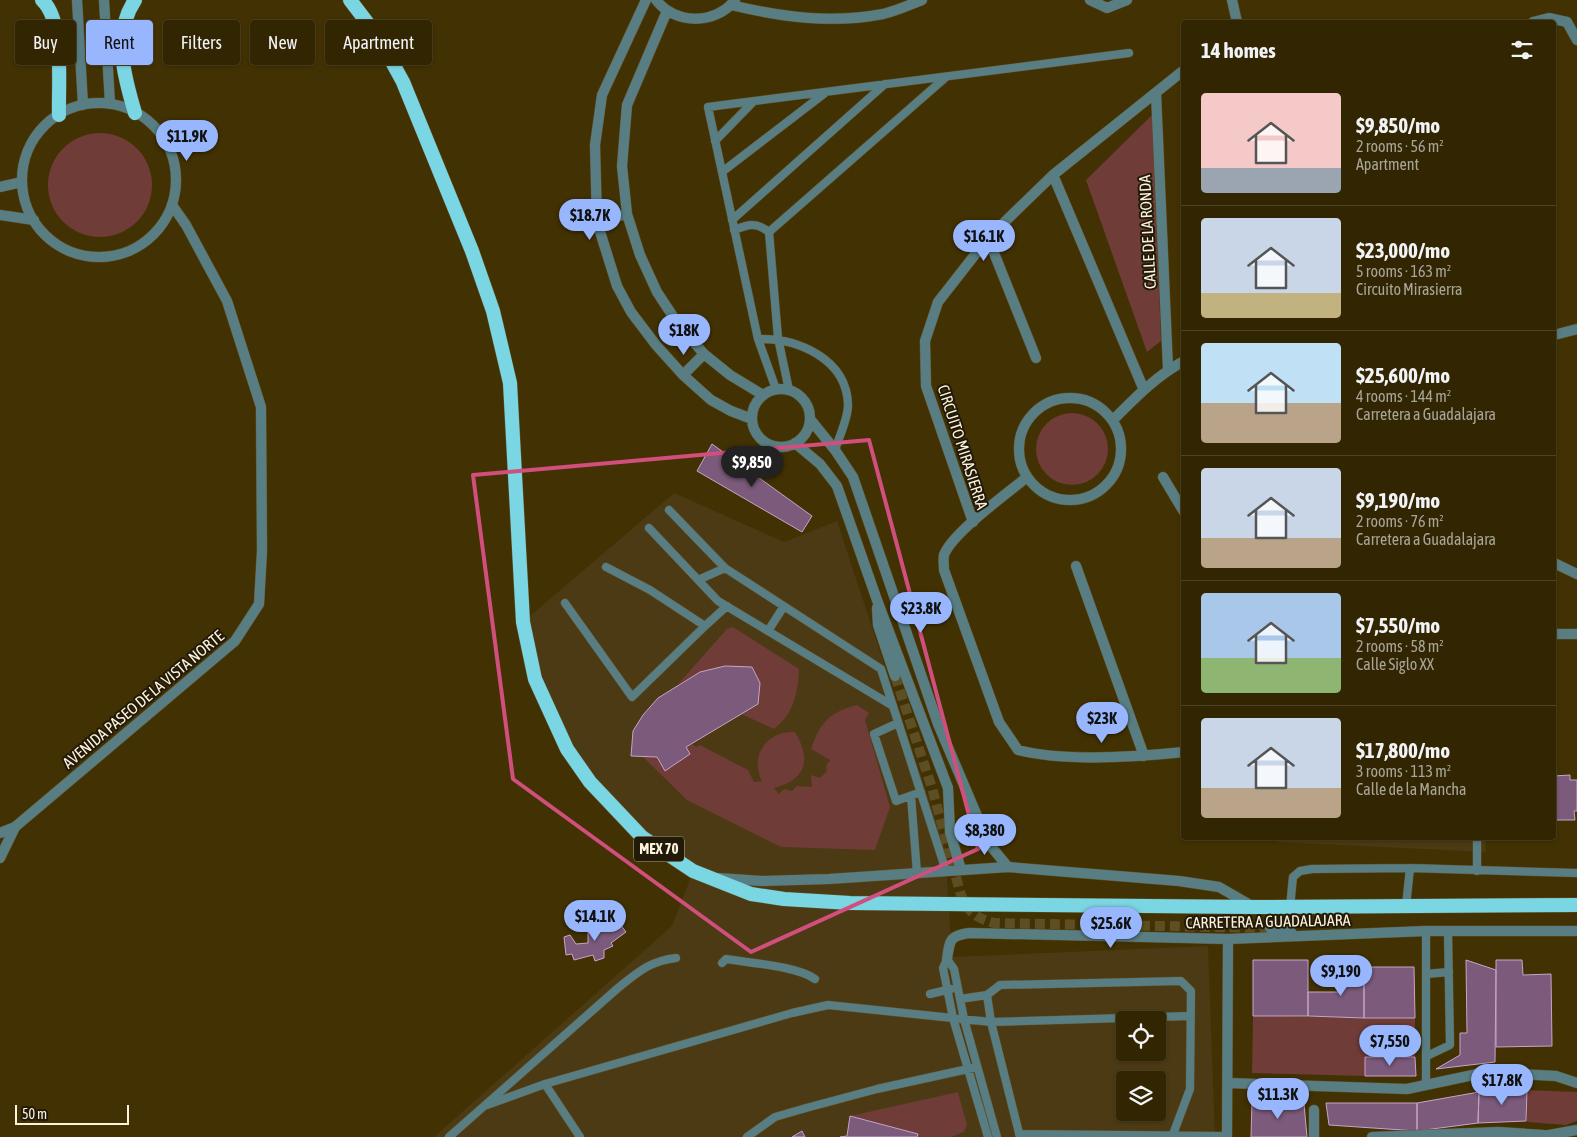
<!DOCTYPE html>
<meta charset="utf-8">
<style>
:root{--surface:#322502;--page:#3d3111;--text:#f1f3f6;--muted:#a8a599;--line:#4d4224;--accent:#97b6fd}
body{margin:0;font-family:"Asap Condensed",sans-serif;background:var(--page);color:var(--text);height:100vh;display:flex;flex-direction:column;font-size:19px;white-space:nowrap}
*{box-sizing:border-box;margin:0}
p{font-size:16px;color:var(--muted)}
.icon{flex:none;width:28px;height:28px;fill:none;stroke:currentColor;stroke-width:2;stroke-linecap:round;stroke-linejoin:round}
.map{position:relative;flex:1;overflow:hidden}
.panel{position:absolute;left:1181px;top:20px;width:375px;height:820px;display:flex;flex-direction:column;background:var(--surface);border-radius:5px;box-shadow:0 1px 4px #0004,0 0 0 1px var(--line)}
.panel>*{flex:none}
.top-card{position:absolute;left:15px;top:20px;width:475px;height:45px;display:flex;gap:10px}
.controls{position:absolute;left:1116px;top:1011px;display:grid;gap:10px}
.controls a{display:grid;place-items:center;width:50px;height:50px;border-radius:5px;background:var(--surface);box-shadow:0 1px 4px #0004,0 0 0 1px var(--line);font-size:25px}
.scale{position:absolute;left:15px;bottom:12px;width:114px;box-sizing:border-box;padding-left:5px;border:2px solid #fef3dd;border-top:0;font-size:14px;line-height:18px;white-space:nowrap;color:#fef3dd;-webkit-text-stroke:4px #221a09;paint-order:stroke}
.price{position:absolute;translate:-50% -42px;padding:0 11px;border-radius:18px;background:var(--accent);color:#111;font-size:16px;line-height:32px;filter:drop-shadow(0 1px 2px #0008)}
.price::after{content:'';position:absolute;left:50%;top:30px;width:15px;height:11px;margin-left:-8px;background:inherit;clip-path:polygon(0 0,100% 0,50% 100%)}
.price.current{background:#222;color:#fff}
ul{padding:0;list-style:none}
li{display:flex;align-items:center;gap:15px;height:125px;padding:0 20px}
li+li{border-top:1px solid var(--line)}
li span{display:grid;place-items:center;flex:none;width:140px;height:100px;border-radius:5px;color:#555}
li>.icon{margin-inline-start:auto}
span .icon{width:60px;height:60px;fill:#fffc;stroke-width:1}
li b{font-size:21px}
h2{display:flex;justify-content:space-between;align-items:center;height:60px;padding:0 20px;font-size:21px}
.chip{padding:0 18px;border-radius:5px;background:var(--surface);box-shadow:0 1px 4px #0004,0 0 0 1px var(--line);font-size:18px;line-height:45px}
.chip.current{background:var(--accent);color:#111}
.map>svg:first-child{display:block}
.built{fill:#4b3a13;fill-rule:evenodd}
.green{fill:#6f3c37}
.building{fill:#7b5a7b;stroke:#c8a4c8}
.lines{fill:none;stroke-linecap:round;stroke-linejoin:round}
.minor-tunnel{stroke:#5e4e23;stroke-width:10;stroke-dasharray:10 5;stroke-linecap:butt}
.service-casing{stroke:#605025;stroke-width:9}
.minor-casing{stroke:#605025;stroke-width:11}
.tertiary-casing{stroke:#605025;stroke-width:11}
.trunk-casing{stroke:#605025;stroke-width:15}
.service{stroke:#587e83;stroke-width:8}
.minor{stroke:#587e83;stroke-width:10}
.tertiary{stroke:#587e83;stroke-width:10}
.trunk{stroke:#7ad6e2;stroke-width:14}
.marked{fill:none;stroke:#d14f7c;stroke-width:4;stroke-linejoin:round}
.labels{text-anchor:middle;stroke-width:4;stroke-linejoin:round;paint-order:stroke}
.shield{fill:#221a09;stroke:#bcb29d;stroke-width:1}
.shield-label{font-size:15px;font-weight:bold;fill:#fef3dd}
.street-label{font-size:16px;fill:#fef3dd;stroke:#221a09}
</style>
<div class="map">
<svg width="1577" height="1137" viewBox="0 0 1577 1137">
<rect width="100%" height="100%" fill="#423102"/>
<!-- built -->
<path class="built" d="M 674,493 L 784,542 L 837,521 L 945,848 L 952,957 L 1208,946 L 1215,1137 L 434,1137 L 672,926 L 693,872 L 620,815 L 552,719 L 523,622 ZM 1125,1020 L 1158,1020 L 1158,1052 L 1125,1052 ZM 1125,1080 L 1158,1080 L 1158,1112 L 1125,1112 Z
M 1277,838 L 1485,838 L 1486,852 L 1277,842 Z"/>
<!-- green -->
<path class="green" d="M 1152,115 L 1161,341 L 1147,352 L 1086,180 Z
M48 185a52 52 0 1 1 104 0a52 52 0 1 1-104 0Z
M1036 449a36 36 0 1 1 72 0a36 36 0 1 1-72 0Z
M 733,627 L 799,669 C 798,693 794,714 774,729 L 741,714 L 758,704 L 760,683 L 752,667 L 700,672 L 678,684 L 727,629 Z
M 857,705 L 869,713 L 865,720 L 890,807 L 875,850 L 781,847 L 687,800 L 643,757 L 657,757 L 665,771 L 690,754 L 686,747 L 692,744 L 696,747 L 700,745 L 748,770 L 754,782 L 762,781 C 749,756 767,730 795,732 C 812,760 806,780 774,788 L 779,794 L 784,789 L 792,791 L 797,786 L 812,787 L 811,775 L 820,778 L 827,771 L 826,766 L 830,760 L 811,749 C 820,722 830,712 857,705 Z
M 1253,1016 L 1415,1018 L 1415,1057 L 1365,1057 L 1365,1076 L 1252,1073 Z
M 1527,1090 L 1577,1092 L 1577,1121 L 1566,1125 L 1527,1122 Z
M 958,1092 L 967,1125 L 964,1132 L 951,1137 L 917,1137 L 918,1134 L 850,1116 Z"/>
<!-- building -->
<path class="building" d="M 712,444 L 812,516 L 802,532 L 697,471 Z
M 725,666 L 752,667 L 760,683 L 758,704 L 686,747 L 690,754 L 665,771 L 657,757 L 631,756 L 633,731 L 643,715 L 658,698 L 700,672 Z
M 1570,775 L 1570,780 L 1577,780 L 1577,811 L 1574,811 L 1575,820 L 1554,820 L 1554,776 Z
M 617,920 L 626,932 L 611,943 L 613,946 L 604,950 L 604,958 L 595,961 L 593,955 L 574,960 L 572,954 L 566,955 L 564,937 L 570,935 L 576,944 L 588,943 L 588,932 L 595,929 L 603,921 L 609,927 Z
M 1253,960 L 1308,960 L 1308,1016 L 1253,1016 Z
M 1466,960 L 1496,970 L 1495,1062 L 1436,1069 L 1460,1055 L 1460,1033 L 1467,1033 Z
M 1496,960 L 1522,960 L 1523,975 L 1551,974 L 1552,1046 L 1496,1047 Z
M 1338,967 L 1364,967 L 1364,1018 L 1308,1016 L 1308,992 L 1338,992 Z
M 1364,967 L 1414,967 L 1415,1018 L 1364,1018 Z
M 1365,1057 L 1415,1057 L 1416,1076 L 1365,1076 Z
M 1527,1090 L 1526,1121 L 1478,1123 L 1479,1092 Z
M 1479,1092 L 1478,1123 L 1417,1131 L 1417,1103 Z
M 1252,1102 L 1304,1104 L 1307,1137 L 1251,1137 Z
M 1326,1103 L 1417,1103 L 1417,1131 L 1329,1125 Z
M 850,1116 L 918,1134 L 917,1137 L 840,1137 L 847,1136 Z
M 802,1131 L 805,1137 L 792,1137 Z"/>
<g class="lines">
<!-- minor-tunnel -->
<path class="minor-tunnel" d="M 895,676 L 932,788 L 960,892 C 967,911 975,918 994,923 L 1270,928"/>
<!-- service casing -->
<g class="service-casing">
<path id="service" d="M 715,141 L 753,102
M 722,172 L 825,93
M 732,220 L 885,84
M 734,230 C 749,224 756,222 769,232 L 778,338 L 789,390
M 769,232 L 946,77
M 758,339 C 798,338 847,359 848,405 C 848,419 839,437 835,450
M 776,389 L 758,339 L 708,107 L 1129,53
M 669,510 L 725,568 L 881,669 L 946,871
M 649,528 L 718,601 L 893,706
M 606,567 L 650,590 L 705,626 L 727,606
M 698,580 L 725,568
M 565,603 L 632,697 L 705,626
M 768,631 L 784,606
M 898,723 L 874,734 L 896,801 L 921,792
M 911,796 L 917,873
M 1477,838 L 1477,871
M 1406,906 L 1410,868
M 1290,907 L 1293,877 L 1300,871 L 1312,869 L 1410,868 L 1577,873
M 1426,931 L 1426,1084
M 947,959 L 954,969 L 964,1019 L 997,1137
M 947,959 L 943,968 L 953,1018 L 988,1137
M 722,963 L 726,959 C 750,963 797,966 815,979
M 1426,974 L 1449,972
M 930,994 L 951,989
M 960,999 L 987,995
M 1427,1056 L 1450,1045 L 1448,931
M 545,1084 L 580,1137
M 487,1105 L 545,1084 L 792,1013 L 828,1005 L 991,1022 L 1190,1016
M 1019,1134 L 1227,1136
M 449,1137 L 618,988 C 638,972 650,961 676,958
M 747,1137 L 775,1117 L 806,1108 L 877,1089 L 977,1067
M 1020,1137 L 991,1022 L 987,995 L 1000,985 L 1181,981 L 1191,991 L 1190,1089 L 1172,1137"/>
</g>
<!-- minor casing -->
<g class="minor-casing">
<path id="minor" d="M 646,0 L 602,95 L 595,145 L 597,222 L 617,286 L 631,312 L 656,345 L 683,375 L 711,400 L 731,411 L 752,419
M 656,0 C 675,25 716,25 735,0
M 1090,0 L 1107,8 L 1127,0
M 1232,0 L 1237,22
M 731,5 C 781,17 831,24 883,14 C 896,11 909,5 922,0
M 667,11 L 627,105 L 622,166 L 627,214 L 640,255 L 657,292 L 678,324 L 704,354 L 730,375 L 763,395
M 1533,22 L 1549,18 L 1567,22 L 1577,40
M 1156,93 L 1168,369
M 1053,175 L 1144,390
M 597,222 L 627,214
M 988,238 L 1036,358
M 1554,335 L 1577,329
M 683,375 L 704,354
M752 418a29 29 0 1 1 58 0a29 29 0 1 1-58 0Z
M1019 449a51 51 0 1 1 102 0a51 51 0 1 1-102 0Z
M 810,419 L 835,450 L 853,477 L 938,724 L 989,844 L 1008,867
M 1113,420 C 1135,398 1156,376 1184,361
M 795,443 L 820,464 L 837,486 L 877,600 L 948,788 L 950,832 L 961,870
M 1027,477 C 1008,493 952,533 944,555 C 943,559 944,566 944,570 L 999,722 L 1018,750 C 1065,762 1136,757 1184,752
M 1163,477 L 1184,512
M 973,522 L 926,386 L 925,341 L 938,302 L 988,238 L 1053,175 L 1184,70
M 1554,563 L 1577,574
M 1076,566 L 1144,756
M 877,608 L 878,625 L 895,676
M 1554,634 L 1577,634
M 15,827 L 235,641 L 259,604 L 262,551 L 261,407 L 227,301 L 186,225 L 172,205
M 718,878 L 762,881 L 829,879 L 1008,867 L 1179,881 L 1219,887 L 1252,906
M 1270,928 L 1291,932
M 947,959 C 950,940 949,936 969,933 L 1228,939 L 1426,931 L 1577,931
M 1228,1083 L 1407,1089 L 1487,1072 L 1556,1076 L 1577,1083
M 1314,1110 L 1314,1137
M 1227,1137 L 1228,939
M 1372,1137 L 1498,1132 L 1543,1135
M 1538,1137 L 1577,1130"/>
</g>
<!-- tertiary casing -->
<g class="tertiary-casing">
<path id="tertiary" d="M 77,0 L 83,105
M 104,0 L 110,104
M22 180a77 77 0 1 1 154 0a77 77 0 1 1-154 0Z
M 0,187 L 22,182
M 0,215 L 34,220
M 0,833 L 15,827
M 0,858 L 15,827"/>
</g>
<!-- trunk casing -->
<g class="trunk-casing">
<path id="trunk" d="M 42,0 C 65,21 58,85 59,115
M 135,0 C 112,34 124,76 135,113
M 350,0 L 379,38 L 403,82 L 472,251 L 493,311 L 510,383 L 523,622 L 535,679 L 567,749 L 590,782 L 642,837 L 693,871 L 751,894 L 784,899 L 850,903 L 1253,907 L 1577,905"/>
</g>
<!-- service -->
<use href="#service" class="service"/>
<!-- minor -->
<use href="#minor" class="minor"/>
<!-- tertiary -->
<use href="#tertiary" class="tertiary"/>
<!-- trunk -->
<use href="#trunk" class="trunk"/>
</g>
<!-- marked area -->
<path class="marked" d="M 869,440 L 978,849 L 751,952 L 513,779 L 473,475 Z"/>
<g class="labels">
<!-- shield labels -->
<rect class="shield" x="634" y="836.5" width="50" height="25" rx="4"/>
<g class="shield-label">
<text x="659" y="854">MEX 70</text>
</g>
<!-- street labels -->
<g class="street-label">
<text transform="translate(1147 232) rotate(-93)" y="6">CALLE DE LA RONDA</text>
<text transform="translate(963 447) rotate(72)" y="6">CIRCUITO MIRASIERRA</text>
<text transform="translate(143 699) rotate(-40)" y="6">AVENIDA PASEO DE LA VISTA NORTE</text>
<text transform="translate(1268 921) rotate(-1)" y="6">CARRETERA A GUADALAJARA</text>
</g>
</g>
</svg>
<div class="controls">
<a><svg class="icon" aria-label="locate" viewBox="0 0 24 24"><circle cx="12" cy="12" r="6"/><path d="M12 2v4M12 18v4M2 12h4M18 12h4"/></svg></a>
<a><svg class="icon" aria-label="layers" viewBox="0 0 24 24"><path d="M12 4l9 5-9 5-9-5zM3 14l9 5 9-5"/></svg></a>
</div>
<div class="scale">50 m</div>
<b class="price" style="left:187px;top:162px">$11.9K</b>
<b class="price" style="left:590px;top:241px">$18.7K</b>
<b class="price" style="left:984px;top:262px">$16.1K</b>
<b class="price" style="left:684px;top:356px">$18K</b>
<b class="price current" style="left:752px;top:488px">$9,850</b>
<b class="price" style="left:921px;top:634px">$23.8K</b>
<b class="price" style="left:1102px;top:744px">$23K</b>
<b class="price" style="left:985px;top:856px">$8,380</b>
<b class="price" style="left:595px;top:942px">$14.1K</b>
<b class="price" style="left:1111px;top:949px">$25.6K</b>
<b class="price" style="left:1341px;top:997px">$9,190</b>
<b class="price" style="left:1390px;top:1067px">$7,550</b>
<b class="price" style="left:1502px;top:1106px">$17.8K</b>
<b class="price" style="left:1278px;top:1120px">$11.3K</b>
<div class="top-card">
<a class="chip">Buy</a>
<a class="chip current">Rent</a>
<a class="chip">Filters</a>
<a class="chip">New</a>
<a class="chip">Apartment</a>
</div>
<section class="panel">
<h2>14 homes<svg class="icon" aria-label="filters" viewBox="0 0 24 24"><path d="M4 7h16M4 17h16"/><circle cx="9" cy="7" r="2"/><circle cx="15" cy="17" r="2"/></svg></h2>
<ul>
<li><span style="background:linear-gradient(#f6c9c9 75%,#9aa5b1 0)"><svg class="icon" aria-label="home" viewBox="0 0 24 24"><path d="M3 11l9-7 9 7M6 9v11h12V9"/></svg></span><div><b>$9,850/mo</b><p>2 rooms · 56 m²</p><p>Apartment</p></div></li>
<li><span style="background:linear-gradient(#c9d6e8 75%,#c2b280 0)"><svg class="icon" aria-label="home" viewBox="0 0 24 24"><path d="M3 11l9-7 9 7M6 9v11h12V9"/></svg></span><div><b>$23,000/mo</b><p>5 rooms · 163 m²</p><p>Circuito Mirasierra</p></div></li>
<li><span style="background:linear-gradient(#bfe0f5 60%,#b9a48a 0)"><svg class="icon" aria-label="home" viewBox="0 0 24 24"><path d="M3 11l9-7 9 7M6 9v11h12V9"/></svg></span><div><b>$25,600/mo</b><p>4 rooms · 144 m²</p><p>Carretera a Guadalajara</p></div></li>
<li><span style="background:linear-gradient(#c9d6e8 70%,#b9a48a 0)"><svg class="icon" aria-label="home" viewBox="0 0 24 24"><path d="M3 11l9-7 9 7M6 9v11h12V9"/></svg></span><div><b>$9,190/mo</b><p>2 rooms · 76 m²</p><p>Carretera a Guadalajara</p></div></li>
<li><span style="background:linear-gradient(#a9c7e8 65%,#8fb573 0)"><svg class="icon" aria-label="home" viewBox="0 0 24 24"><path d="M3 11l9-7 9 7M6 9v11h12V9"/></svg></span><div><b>$7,550/mo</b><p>2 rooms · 58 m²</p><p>Calle Siglo XX</p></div></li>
<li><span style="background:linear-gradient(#c9d6e8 70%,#b9a48a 0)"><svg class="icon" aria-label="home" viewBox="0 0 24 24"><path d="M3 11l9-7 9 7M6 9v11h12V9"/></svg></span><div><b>$17,800/mo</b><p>3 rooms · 113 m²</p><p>Calle de la Mancha</p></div></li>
</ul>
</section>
</div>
